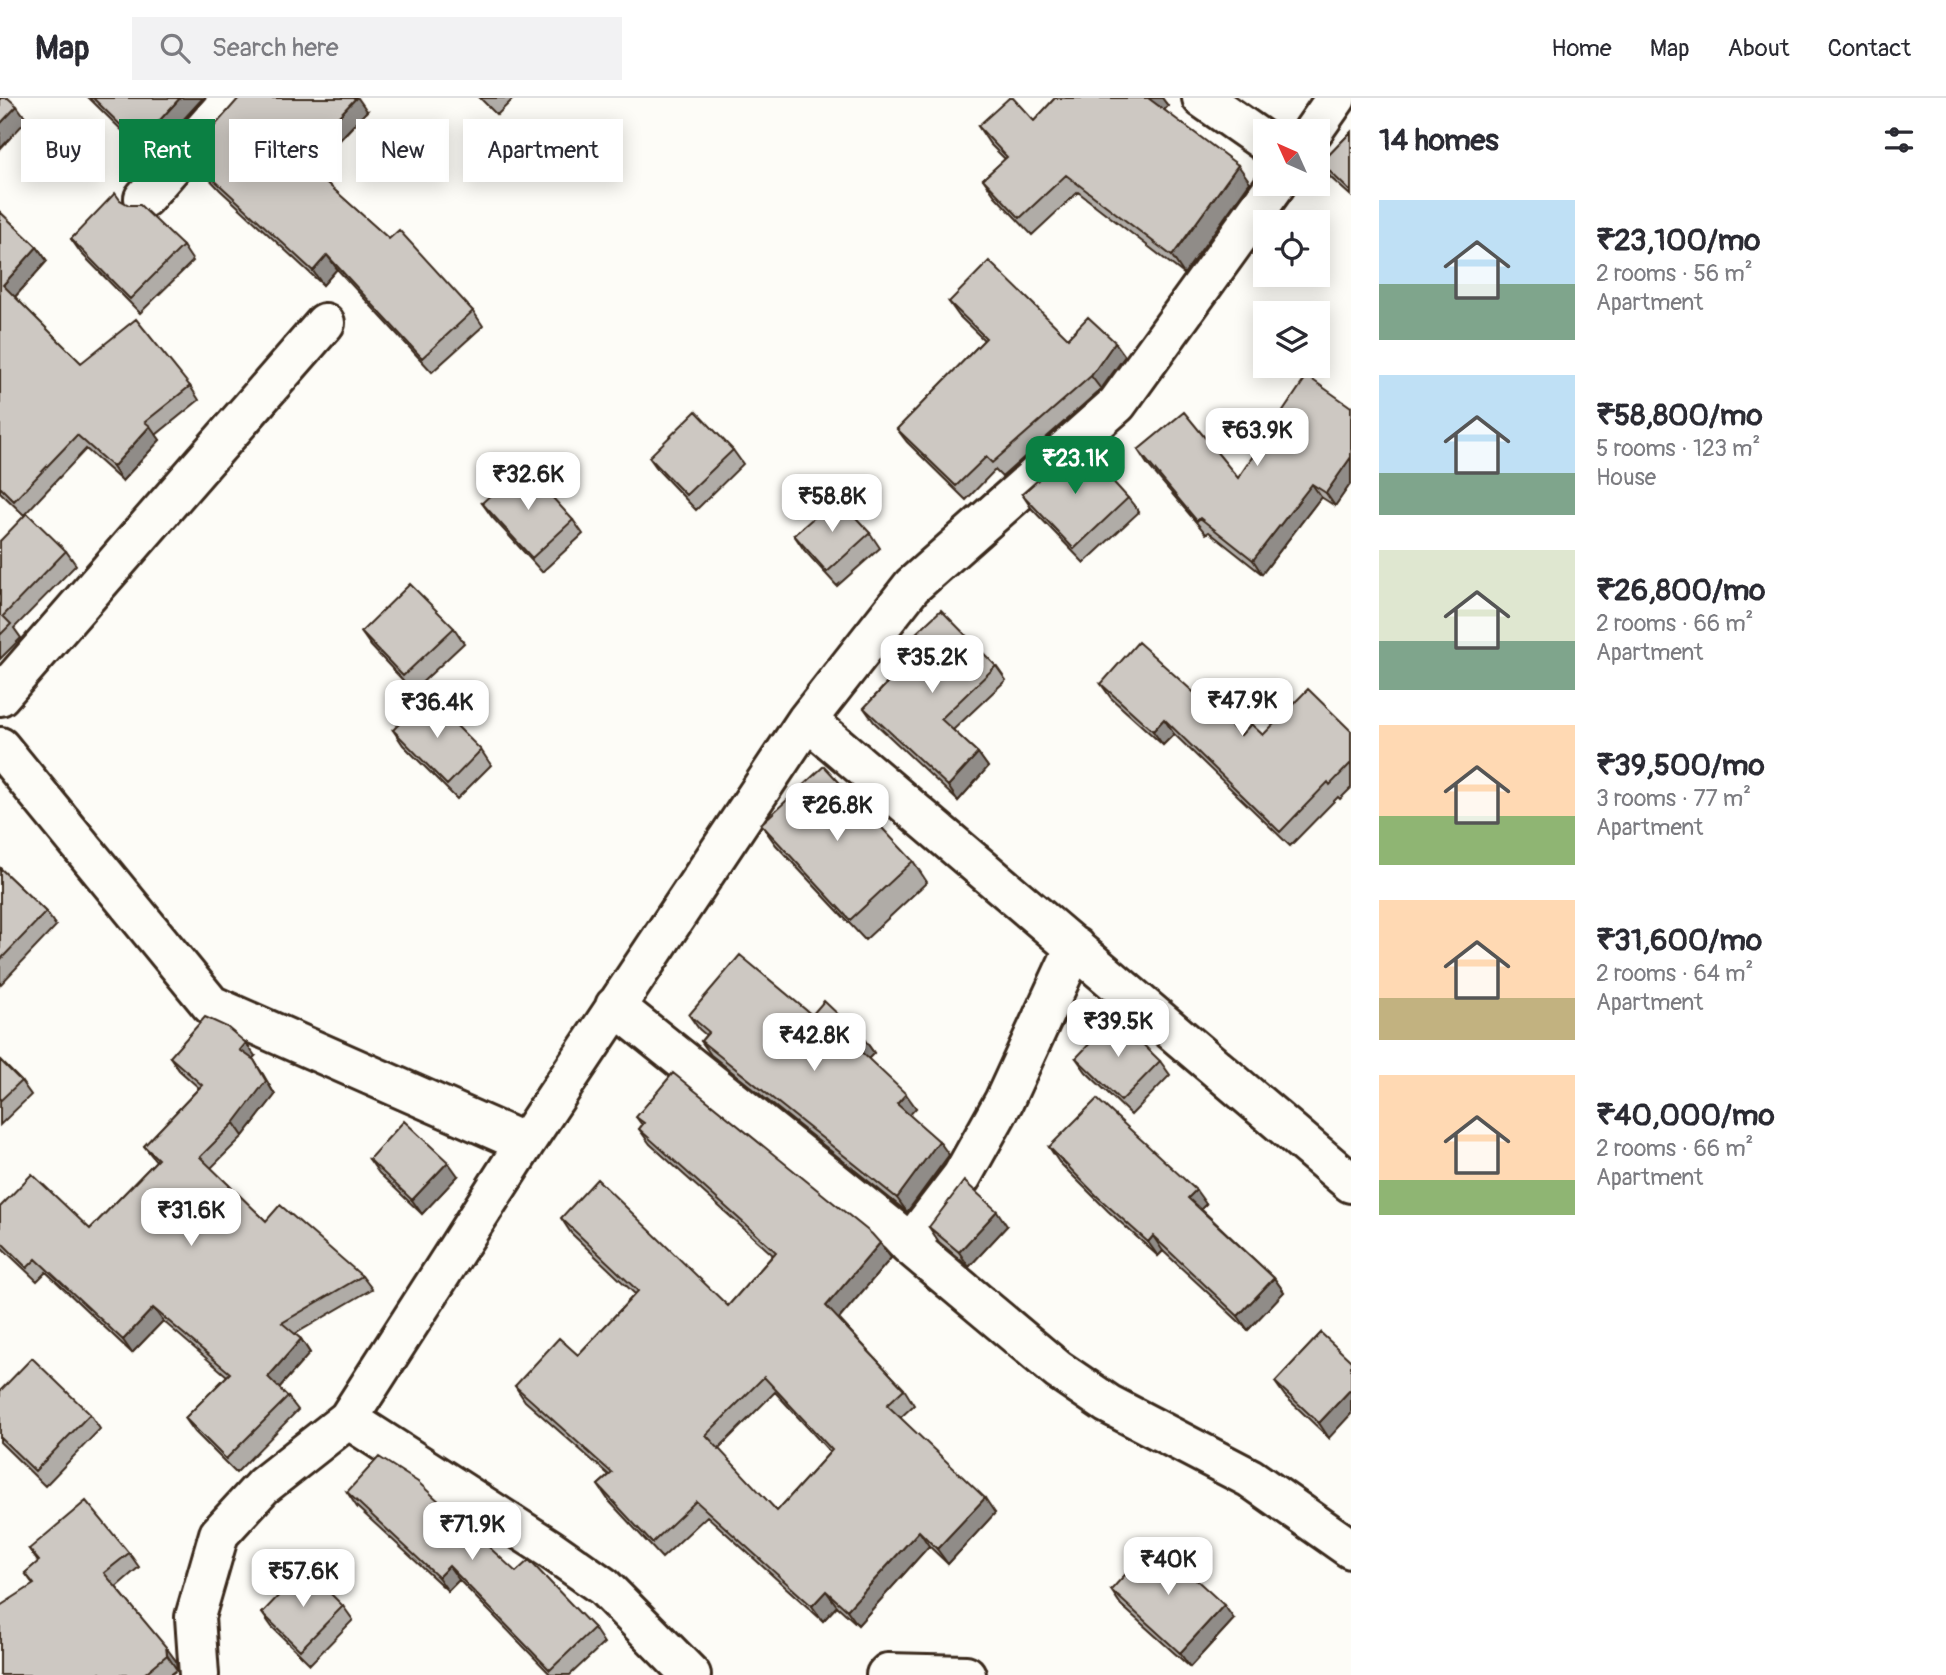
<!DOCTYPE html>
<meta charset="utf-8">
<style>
:root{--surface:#fff;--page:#f2f2f3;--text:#2b2b33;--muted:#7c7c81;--line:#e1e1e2;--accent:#0b8043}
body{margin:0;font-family:Pangolin,sans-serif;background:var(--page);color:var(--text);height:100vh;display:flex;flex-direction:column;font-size:26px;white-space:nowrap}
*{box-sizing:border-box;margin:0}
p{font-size:23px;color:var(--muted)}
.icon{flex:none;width:38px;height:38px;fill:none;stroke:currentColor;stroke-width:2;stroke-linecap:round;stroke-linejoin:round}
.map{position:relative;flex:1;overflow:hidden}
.details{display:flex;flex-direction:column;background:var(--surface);width:595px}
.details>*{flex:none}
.guide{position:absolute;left:21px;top:21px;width:665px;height:63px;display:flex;gap:14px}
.needle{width:46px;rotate:315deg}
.buttons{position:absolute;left:1253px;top:21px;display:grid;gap:14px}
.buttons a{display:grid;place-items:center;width:77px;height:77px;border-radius:0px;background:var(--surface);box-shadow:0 4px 18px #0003;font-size:35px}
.price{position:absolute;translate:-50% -60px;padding:0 16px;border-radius:14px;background:#fff;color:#222;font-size:23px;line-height:46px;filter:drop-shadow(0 2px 4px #0008)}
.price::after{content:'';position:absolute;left:50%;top:42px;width:21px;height:16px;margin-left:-10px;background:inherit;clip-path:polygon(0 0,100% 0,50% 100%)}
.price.current{background:var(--accent);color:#fff}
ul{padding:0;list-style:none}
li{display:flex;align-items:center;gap:21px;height:175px;padding:0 28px}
li span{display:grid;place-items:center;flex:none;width:196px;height:140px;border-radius:0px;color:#555}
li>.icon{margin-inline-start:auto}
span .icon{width:84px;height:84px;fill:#fffc;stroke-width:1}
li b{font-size:30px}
h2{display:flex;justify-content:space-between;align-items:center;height:84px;padding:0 28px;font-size:30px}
.pill{padding:0 24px;border-radius:0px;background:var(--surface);box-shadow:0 4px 18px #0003;font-size:24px;line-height:63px}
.pill.current{background:var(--accent);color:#fff}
header{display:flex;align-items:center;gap:42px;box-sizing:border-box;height:98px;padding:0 35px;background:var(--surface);border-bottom:2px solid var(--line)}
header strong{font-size:33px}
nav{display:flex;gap:38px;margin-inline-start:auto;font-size:24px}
.search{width:490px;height:63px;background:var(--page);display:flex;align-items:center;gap:18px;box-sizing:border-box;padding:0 24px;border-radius:0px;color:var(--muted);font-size:26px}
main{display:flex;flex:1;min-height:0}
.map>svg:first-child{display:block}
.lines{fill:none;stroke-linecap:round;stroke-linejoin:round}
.street-casing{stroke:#3b2a1e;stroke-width:44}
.street{stroke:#fdfcf7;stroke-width:38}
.wall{fill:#b0aca7;stroke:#3b2a1e;stroke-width:2;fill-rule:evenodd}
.shaded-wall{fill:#908c88;stroke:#3b2a1e;stroke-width:2}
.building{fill:#cdc8c2;stroke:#3b2a1e;stroke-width:2;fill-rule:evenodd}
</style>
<header>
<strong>Map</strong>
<div class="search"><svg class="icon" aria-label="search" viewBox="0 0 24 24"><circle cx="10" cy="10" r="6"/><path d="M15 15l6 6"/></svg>Search here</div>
<nav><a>Home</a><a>Map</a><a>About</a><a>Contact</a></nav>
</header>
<main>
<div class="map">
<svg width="1351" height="1577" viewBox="0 0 1351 1577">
<rect width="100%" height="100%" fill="#fdfcf7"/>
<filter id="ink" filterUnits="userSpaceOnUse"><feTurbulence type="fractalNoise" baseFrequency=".0143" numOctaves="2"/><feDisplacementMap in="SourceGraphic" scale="14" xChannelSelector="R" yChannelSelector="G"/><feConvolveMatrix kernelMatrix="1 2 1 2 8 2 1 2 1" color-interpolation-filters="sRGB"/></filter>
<g filter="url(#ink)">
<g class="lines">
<!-- street casing -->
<g class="street-casing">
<path id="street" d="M 1202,0 L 1265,44
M 1313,33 L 1336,0
M 144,100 L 232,0
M 0,598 L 325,225
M 807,622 L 1351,1085
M 0,649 L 211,907 L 525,1045 L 348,1321 L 263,1388 L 219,1436 L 195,1519 L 199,1577
M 615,908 L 898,1135 L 909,1147 L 962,1078 L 1004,1003 L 1075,849
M 525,1045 L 807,622 L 912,488 L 1117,306 L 1276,86
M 909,1147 L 1058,1272 L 1108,1306 L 1250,1380 L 1351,1451
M 348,1321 L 550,1451 L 604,1489 L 691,1577
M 886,1577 L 888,1575 L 966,1577"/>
</g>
<!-- street -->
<use href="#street" class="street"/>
</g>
<!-- wall -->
<path class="wall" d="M 89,0 L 203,0 L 149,59 Z
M 480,0 L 514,0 L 497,17 Z
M 1055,0 L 1162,0 L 1168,8 L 1164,12 L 1250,84 L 1184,176 L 1078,94 L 1032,137 L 995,98 L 983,81 L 1005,61 L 990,46 L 978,28 L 1034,23 Z
M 367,13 L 312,72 L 389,141 L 473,213 L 483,228 L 432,274 L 337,171 L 323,187 L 220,92 L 199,70 L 190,56 Z
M 1351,34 L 1351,98 L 1331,80 L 1321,65 Z
M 120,102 L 183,148 L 193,163 L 140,215 L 81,155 L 71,141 Z
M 0,114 L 37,149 L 47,163 L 15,199 L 81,265 L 190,288 L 199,302 L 156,337 L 160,342 L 122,383 L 86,351 L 24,417 L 0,394 Z
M 949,204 L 1125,258 L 1101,291 L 1002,379 L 995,372 L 966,402 L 907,344 L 897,331 L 984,242 L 959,218 Z
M 1351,309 L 1351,385 L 1335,408 L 1321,399 L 1262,476 L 1209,434 L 1206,436 L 1147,366 L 1138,352 L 1238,380 Z
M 733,352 L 743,366 L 696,412 L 659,373 L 649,359 Z
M 1022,396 L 1128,400 L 1139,414 L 1084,465 L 1032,411 Z
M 482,405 L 573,422 L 583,436 L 542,474 L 492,419 Z
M 870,435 L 880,450 L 837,488 L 804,452 L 794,437 Z
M 0,443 L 66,453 L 76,467 L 14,530 L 21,540 L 0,561 Z
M 454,530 L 464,545 L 413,593 L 371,548 L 361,534 Z
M 887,562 L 996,568 L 1006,582 L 953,632 L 978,655 L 988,669 L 958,703 L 874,624 L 864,610 L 896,575 Z
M 1101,586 L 1241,637 L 1263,637 L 1351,633 L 1351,690 L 1340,701 L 1338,699 L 1290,748 L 1174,636 L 1163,647 L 1111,600 Z
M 393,632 L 481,652 L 491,667 L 457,701 L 403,647 Z
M 761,726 L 913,763 L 927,784 L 865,842 L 776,747 Z
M 0,770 L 46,814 L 56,828 L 0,887 Z
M 689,917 L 812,917 L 864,941 L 874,955 L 868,961 L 916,1010 L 909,1017 L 949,1057 L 907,1114 L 711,957 L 701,943 L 706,937 L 699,931 Z
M 255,958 L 252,961 L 263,976 L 275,997 L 243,1038 L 211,1070 L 266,1123 L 362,1178 L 372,1191 L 295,1236 L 301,1241 L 310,1255 L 279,1290 L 288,1299 L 298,1312 L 236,1375 L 195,1334 L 185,1320 L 227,1278 L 163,1223 L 132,1255 L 46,1174 L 37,1183 L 0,1148 L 0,1109 L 90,1131 L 156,1063 L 144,1048 L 199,990 L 179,972 L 170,959 Z
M 1076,960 L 1160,963 L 1170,977 L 1131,1017 L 1086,974 Z
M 0,962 L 21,983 L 31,997 L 0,1027 Z
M 636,1019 L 891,1160 L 839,1221 L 904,1291 L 914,1307 L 900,1320 L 995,1415 L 948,1466 L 929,1448 L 858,1527 L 837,1508 L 823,1523 L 707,1418 L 662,1460 L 609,1403 L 598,1387 L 609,1377 L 525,1303 L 515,1288 L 578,1257 L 635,1196 L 571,1135 L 561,1120 L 728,1208 L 773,1157 L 650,1046 L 639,1031 L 642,1027 ZM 775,1294 L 830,1354 L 777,1413 L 718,1351 Z
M 1049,1049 L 1206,1106 L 1201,1111 L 1274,1180 L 1284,1194 L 1248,1232 L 1163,1153 L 1158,1158 L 1108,1113 L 1059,1064 Z
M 369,1061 L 458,1078 L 422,1116 L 379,1075 Z
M 1007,1128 L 969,1169 L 939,1144 L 929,1129 Z
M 1321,1235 L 1329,1340 L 1285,1298 L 1275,1284 Z
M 0,1293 L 90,1316 L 100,1331 L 45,1388 L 0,1344 Z
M 347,1394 L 516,1474 L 594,1530 L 604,1545 L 570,1577 L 551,1577 L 459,1482 L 448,1493 L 357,1409 Z
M 29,1451 L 129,1455 L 139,1469 L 116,1489 L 176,1563 L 177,1572 L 170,1577 L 0,1577 L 33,1486 L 25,1475 L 38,1464 Z
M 1111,1492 L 1234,1521 L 1190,1569 L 1121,1507 Z
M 343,1508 L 353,1522 L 310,1566 L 272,1529 L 262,1515 Z"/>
<!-- shaded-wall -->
<path class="shaded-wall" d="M 180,0 L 203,0 L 149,59 L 139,45 Z
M 356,0 L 358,0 L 367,13 L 309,74 L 299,60 Z
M 1147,0 L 1162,0 L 1168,8 L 1159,17 Z
M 17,8 L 27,22 L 0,51 L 0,26 Z
M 1238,67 L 1250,84 L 1184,176 L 1172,158 Z
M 37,149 L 47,163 L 13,201 L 3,187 Z
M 327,157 L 337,171 L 323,187 L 313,173 Z
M 1115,244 L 1125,258 L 1101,291 L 1091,278 Z
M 150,328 L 160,342 L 122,383 L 113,369 Z
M 1351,359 L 1351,385 L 1335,408 L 1326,395 Z
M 1312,386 L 1321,399 L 1262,476 L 1253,462 Z
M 1164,621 L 1174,636 L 1163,647 L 1153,633 Z
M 978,655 L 988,669 L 958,703 L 948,688 Z
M 864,941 L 874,955 L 866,963 L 856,949 Z
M 246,945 L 255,958 L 249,965 L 240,952 Z
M 254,962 L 275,997 L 243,1038 L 234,1025 Z
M 906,996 L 916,1010 L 907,1020 L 897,1006 Z
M 939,1043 L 949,1057 L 907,1114 L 897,1100 Z
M 448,1064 L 458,1078 L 422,1116 L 412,1102 Z
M 1196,1092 L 1206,1106 L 1198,1114 L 1188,1100 Z
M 997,1113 L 1007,1128 L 969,1169 L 959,1154 Z
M 1153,1138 L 1163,1153 L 1158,1158 L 1148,1144 Z
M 880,1145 L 891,1160 L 837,1223 L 826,1208 Z
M 1274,1180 L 1284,1194 L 1248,1232 L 1238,1218 Z
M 153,1210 L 163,1223 L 132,1255 L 123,1242 Z
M 301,1241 L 310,1255 L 277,1292 L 268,1279 Z
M 1351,1291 L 1351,1316 L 1329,1340 L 1319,1325 Z
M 985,1400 L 995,1415 L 948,1466 L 937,1451 Z
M 919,1433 L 929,1448 L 858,1527 L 847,1512 Z
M 449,1468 L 459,1482 L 448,1493 L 438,1479 Z
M 826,1493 L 837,1508 L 823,1523 L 812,1508 Z
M 1224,1507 L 1234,1521 L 1190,1569 L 1180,1555 Z
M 166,1549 L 176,1563 L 177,1572 L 167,1557 Z"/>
<!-- building -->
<path class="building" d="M 0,0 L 8,0 L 17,8 L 0,26 Z
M 93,0 L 180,0 L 139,45 Z
M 239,0 L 356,0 L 299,60 L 389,141 L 399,132 L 473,213 L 422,260 L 327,157 L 313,173 L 210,78 L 190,56 Z
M 1009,0 L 1013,0 L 1034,23 L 1055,0 L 1148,0 L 1238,67 L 1172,158 L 1066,77 L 1020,120 L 983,81 L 1007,59 L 978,28 Z
M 1351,34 L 1351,94 L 1321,65 Z
M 115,95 L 120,102 L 129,107 L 140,107 L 183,148 L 130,201 L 71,141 Z
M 0,114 L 37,149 L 3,187 L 81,265 L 136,221 L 190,288 L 145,324 L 150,328 L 113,369 L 77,337 L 14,403 L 0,389 Z
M 989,163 L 1068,240 L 1088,219 L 1115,244 L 1091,278 L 992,365 L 986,359 L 956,388 L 897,331 L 986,240 L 949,204 Z
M 1307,278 L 1351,309 L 1351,359 L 1326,395 L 1312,386 L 1253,462 L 1200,420 L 1197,423 L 1138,352 L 1184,314 L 1238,380 Z
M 696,313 L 733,352 L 686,397 L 649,359 Z
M 1079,346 L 1128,400 L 1074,451 L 1022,396 Z
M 523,367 L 573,422 L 532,460 L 482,405 Z
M 837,399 L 870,435 L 827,474 L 794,437 Z
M 27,415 L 66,453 L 3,518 L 11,526 L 0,537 L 0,443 Z
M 410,486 L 454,530 L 403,578 L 361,534 Z
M 941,512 L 996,568 L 941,621 L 978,655 L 948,688 L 864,610 L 898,574 L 887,562 Z
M 1138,544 L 1241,637 L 1251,626 L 1263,637 L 1308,591 L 1351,633 L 1351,665 L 1330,687 L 1328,684 L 1280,734 L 1164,621 L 1153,633 L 1101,586 Z
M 427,598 L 481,652 L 447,687 L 393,632 Z
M 824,668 L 913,763 L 850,822 L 761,726 Z
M 0,770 L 46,814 L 0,862 Z
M 740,857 L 812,917 L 824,903 L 864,941 L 856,949 L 906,996 L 897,1006 L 939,1043 L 897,1100 L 701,943 L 709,934 L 689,917 Z
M 205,919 L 227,929 L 246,945 L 240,952 L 254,962 L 266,983 L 234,1025 L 200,1059 L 266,1123 L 280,1107 L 362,1178 L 282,1225 L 301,1241 L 268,1279 L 288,1299 L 226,1361 L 185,1320 L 230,1275 L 153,1210 L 123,1242 L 36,1161 L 27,1170 L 0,1143 L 0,1109 L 32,1076 L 90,1131 L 158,1061 L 144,1048 L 202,987 L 170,959 Z
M 1115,919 L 1160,963 L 1121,1003 L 1076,960 Z
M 0,962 L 21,983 L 0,1003 Z
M 673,975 L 872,1136 L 880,1145 L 826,1208 L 904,1291 L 887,1307 L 985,1400 L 937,1451 L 919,1433 L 847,1512 L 826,1493 L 812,1508 L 696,1403 L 652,1445 L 598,1387 L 612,1375 L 515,1288 L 559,1240 L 578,1257 L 638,1193 L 561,1120 L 597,1081 L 728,1208 L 776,1154 L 639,1031 L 644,1025 L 636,1019 ZM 764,1279 L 832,1352 L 777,1413 L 706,1337 Z
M 1097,1001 L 1196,1092 L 1188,1100 L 1274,1180 L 1238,1218 L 1153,1138 L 1148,1144 L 1098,1099 L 1049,1049 Z
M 404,1023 L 448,1064 L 412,1102 L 369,1061 Z
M 964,1083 L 997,1113 L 959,1154 L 929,1129 Z
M 1321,1235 L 1351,1263 L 1351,1291 L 1319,1325 L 1275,1284 Z
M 32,1260 L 90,1316 L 35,1373 L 0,1339 L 0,1293 Z
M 379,1359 L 418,1384 L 516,1474 L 529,1462 L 594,1530 L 550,1572 L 449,1468 L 438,1479 L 347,1394 Z
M 86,1403 L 129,1455 L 104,1475 L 166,1549 L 167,1557 L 143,1577 L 102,1577 L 100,1575 L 97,1577 L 0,1577 L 0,1508 L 34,1486 L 25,1475 L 39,1463 L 29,1451 Z
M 1155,1444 L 1224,1507 L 1180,1555 L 1111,1492 Z
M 305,1470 L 343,1508 L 300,1552 L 262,1515 Z"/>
</g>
</svg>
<div class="buttons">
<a><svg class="needle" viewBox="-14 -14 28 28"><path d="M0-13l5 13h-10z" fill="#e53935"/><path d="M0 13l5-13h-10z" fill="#7c7c81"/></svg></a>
<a><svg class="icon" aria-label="locate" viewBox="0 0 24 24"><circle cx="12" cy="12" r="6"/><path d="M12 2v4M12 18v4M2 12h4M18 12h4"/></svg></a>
<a><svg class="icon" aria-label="layers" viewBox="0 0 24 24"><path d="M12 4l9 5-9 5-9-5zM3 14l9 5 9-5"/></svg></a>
</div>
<b class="price" style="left:1257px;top:370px">₹63.9K</b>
<b class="price current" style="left:1075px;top:398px">₹23.1K</b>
<b class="price" style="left:528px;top:414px">₹32.6K</b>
<b class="price" style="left:832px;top:436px">₹58.8K</b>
<b class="price" style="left:932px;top:597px">₹35.2K</b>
<b class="price" style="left:1242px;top:640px">₹47.9K</b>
<b class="price" style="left:437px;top:642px">₹36.4K</b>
<b class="price" style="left:837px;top:745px">₹26.8K</b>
<b class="price" style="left:1118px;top:961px">₹39.5K</b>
<b class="price" style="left:814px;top:975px">₹42.8K</b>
<b class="price" style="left:191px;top:1150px">₹31.6K</b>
<b class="price" style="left:472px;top:1464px">₹71.9K</b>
<b class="price" style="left:1168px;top:1499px">₹40K</b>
<b class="price" style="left:303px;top:1511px">₹57.6K</b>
<div class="guide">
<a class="pill">Buy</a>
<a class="pill current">Rent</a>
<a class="pill">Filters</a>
<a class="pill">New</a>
<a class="pill">Apartment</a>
</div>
</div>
<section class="details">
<h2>14 homes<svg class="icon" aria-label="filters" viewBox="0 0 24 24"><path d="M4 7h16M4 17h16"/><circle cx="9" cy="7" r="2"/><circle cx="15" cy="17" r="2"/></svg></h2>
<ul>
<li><span style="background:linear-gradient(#bfe0f5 60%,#7fa58c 0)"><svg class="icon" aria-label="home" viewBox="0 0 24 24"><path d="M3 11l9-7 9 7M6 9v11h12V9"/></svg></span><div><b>₹23,100/mo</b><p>2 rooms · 56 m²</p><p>Apartment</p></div></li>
<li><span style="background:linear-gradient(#bfe0f5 70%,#7fa58c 0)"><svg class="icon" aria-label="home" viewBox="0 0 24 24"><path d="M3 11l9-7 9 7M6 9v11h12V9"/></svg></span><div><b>₹58,800/mo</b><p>5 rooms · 123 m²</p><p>House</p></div></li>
<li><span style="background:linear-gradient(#dfe7d0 65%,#7fa58c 0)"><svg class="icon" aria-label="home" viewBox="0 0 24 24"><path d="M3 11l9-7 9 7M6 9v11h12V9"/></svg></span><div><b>₹26,800/mo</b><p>2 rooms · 66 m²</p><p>Apartment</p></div></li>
<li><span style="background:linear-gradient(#ffd9b3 65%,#8fb573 0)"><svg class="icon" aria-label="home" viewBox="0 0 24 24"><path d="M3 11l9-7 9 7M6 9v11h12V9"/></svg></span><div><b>₹39,500/mo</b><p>3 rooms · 77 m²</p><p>Apartment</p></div></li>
<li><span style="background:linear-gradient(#ffd9b3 70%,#c2b280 0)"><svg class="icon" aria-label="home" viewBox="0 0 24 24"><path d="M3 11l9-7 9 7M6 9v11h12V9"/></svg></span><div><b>₹31,600/mo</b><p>2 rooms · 64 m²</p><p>Apartment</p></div></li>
<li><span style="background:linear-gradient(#ffd9b3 75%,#8fb573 0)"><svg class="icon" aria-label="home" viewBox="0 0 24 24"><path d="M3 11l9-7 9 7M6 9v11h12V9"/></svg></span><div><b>₹40,000/mo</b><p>2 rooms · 66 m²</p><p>Apartment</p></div></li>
</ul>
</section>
</main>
